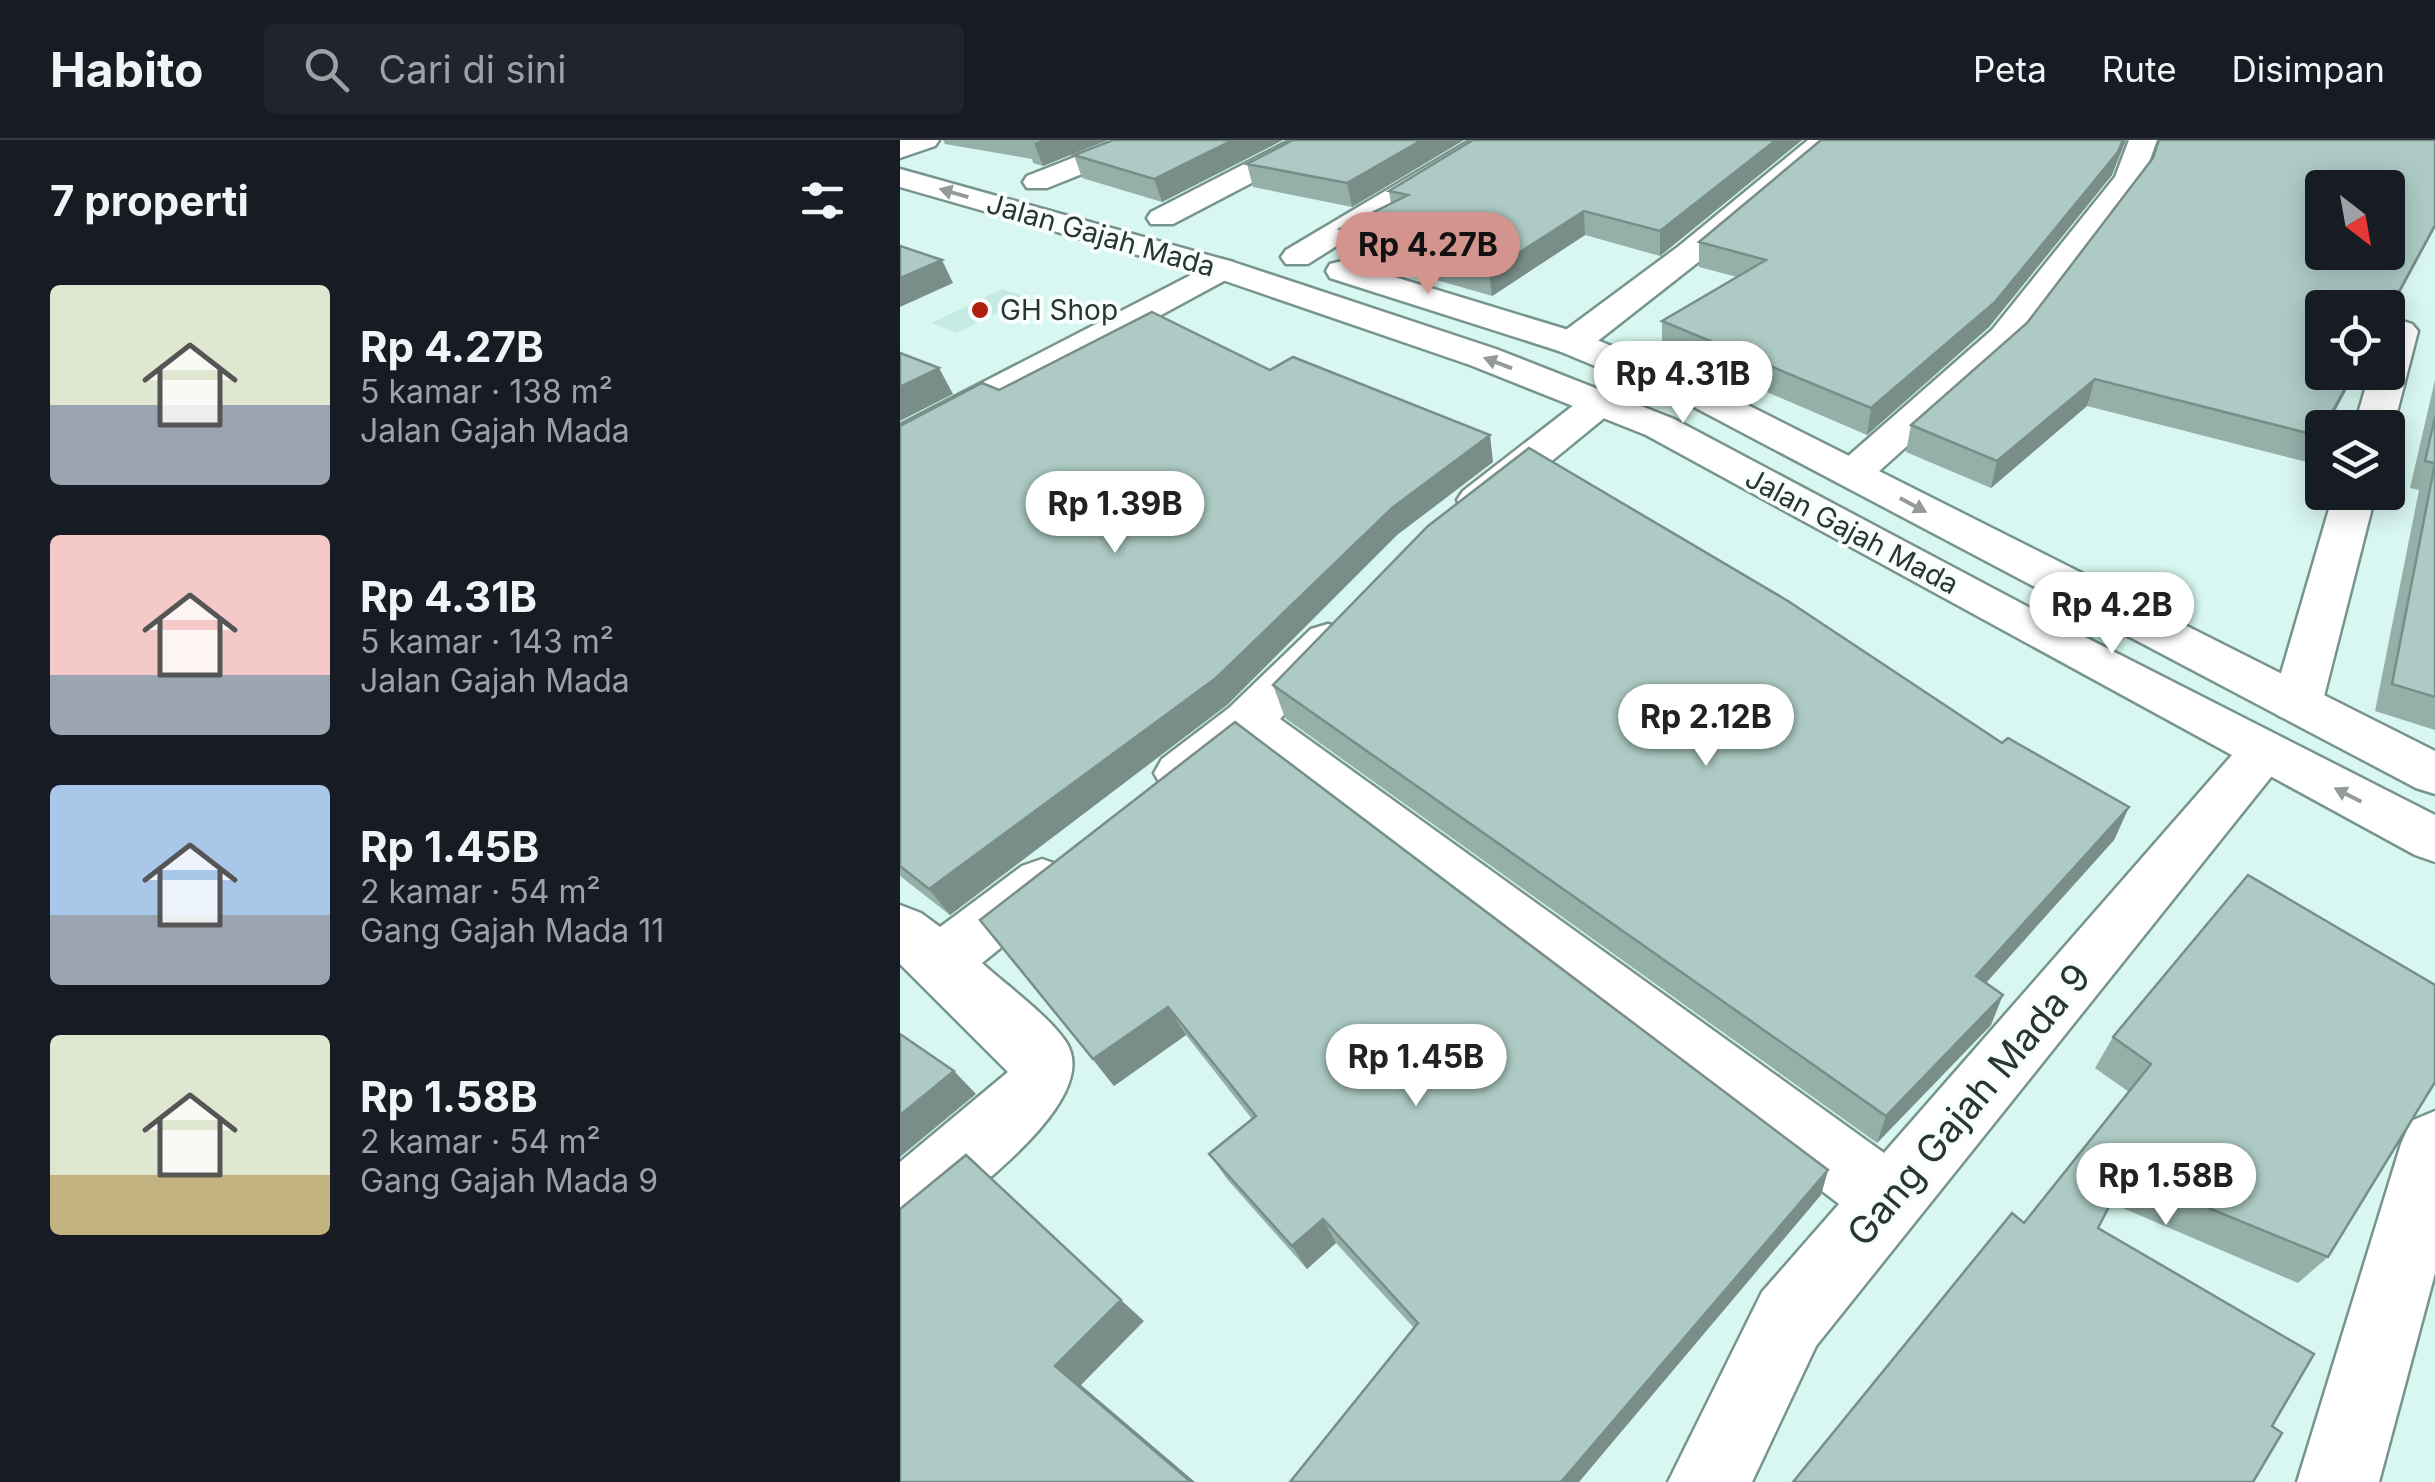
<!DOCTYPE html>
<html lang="id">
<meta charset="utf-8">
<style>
:root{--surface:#171b24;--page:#20242c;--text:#f1f3f6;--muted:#9ea1a6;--line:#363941;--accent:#d3948e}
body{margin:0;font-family:Inter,sans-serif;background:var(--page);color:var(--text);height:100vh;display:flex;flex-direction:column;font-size:38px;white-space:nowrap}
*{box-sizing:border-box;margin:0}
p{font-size:32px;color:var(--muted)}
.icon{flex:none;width:55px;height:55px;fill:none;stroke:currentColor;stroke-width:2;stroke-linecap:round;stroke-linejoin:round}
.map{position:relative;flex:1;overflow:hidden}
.drawer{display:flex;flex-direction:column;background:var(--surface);width:900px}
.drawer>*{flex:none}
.needle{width:65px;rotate:149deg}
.controls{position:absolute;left:1405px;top:30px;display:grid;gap:20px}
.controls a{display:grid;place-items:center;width:100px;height:100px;border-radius:10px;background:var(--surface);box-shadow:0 5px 25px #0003;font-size:50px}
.price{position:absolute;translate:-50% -85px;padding:0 22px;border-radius:35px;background:#fff;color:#222;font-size:32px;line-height:65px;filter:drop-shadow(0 2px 5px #0008)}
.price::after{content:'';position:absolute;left:50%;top:60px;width:30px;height:22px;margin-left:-15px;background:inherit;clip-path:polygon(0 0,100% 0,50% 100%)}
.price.on{background:var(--accent);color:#111}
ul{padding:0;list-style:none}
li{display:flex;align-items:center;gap:30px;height:250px;padding:0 50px}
li span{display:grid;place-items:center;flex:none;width:280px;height:200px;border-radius:10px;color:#555}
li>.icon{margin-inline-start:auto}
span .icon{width:120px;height:120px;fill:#fffc;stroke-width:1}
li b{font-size:42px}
h2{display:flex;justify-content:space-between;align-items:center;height:120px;padding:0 50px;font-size:42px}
header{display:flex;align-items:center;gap:60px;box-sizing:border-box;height:140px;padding:0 50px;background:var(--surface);border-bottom:2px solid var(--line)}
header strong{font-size:48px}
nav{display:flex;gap:55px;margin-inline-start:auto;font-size:35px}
.search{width:700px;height:90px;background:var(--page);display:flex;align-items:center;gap:25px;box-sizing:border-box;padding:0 35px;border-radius:10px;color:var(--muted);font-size:38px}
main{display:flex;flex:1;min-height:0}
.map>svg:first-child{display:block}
.built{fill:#c4eae3}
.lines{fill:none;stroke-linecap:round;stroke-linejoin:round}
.minor-casing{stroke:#77948d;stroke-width:5}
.tertiary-casing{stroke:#77948d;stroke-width:5}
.minor{fill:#fff;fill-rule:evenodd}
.tertiary{fill:#fff;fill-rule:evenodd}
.wall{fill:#95afa9}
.shaded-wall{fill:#798e89}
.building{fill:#adcbc4;stroke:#798e89;stroke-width:2.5;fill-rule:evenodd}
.oneway{fill:#949a98}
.poi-dot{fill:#af2010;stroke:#f8fefd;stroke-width:4}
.labels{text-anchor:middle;stroke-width:8;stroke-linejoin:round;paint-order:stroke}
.far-street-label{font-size:28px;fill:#293532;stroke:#f8fefd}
.far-poi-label{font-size:28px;fill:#293532;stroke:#f8fefd;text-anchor:start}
.near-street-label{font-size:38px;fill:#293532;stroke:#f8fefd}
</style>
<header>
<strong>Habito</strong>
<div class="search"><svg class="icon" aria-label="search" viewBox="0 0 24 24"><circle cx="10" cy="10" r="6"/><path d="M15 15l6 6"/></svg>Cari di sini</div>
<nav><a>Peta</a><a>Rute</a><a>Disimpan</a></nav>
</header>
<main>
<section class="drawer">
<h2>7 properti<svg class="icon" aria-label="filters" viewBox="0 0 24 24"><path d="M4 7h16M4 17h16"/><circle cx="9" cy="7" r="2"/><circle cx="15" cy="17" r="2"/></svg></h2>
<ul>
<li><span style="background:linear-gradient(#dfe7d0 60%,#9aa5b1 0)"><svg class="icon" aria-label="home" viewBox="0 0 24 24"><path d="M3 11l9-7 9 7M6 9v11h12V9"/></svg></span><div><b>Rp 4.27B</b><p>5 kamar · 138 m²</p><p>Jalan Gajah Mada</p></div></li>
<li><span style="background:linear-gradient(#f6c9c9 70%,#9aa5b1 0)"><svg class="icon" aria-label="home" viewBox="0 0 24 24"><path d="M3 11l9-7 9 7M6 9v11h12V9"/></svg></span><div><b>Rp 4.31B</b><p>5 kamar · 143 m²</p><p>Jalan Gajah Mada</p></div></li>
<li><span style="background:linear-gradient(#a9c7e8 65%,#9aa5b1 0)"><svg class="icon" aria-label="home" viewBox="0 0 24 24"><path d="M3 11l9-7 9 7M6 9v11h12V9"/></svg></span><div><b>Rp 1.45B</b><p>2 kamar · 54 m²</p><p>Gang Gajah Mada 11</p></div></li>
<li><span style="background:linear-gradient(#dfe7d0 70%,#c2b280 0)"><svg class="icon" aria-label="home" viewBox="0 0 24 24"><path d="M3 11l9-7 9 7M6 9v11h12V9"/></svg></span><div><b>Rp 1.58B</b><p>2 kamar · 54 m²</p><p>Gang Gajah Mada 9</p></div></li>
</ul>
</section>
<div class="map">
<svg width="1535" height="1342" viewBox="0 0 1535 1342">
<rect width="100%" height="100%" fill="#d8f7f0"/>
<!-- built -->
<path class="built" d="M 102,149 L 128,157 L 57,193 L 32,183 Z"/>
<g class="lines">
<!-- minor casing -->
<g class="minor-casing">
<path id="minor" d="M 0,0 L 39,0 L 35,6 L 0,18 Z
M 218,0 L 256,0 L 252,6 L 147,48 L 127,48 L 123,42 L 127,36 Z
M 391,0 L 426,0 L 422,6 L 273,84 L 251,84 L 247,78 L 251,72 Z
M 571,0 L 604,0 L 408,124 L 386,124 L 381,117 L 386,110 Z
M 908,0 L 939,0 L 801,120 L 685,211 L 672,214 L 659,211 L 654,203 L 659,195 L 779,106 Z
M 1229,0 L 1257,0 L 1243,39 L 1118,206 L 966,343 L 952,346 L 938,343 L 931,334 L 938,325 L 1092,190 L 1215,37 Z
M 322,119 L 333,122 L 338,129 L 333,136 L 14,309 L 0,313 L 0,285 Z
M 1500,180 L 1512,184 L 1518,191 L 1493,288 L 1488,295 L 1488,288 L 1454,288 L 1470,232 L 1488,232 L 1488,184 Z
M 701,251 L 714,254 L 720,262 L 714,270 L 593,369 L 578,373 L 563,369 L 557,360 L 563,351 L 688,254 Z
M 1434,352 L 1476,352 L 1422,564 L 1415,576 L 1397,582 L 1379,576 L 1372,564 Z
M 428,484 L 445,489 L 452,500 L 380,579 L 984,1013 L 1346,599 L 1365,593 L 1384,599 L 1391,612 L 916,1206 L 852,1342 L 768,1342 L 862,1152 L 939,1064 L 347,608 C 320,630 299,658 262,647 L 254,633 L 262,619 L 329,568 L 411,489 Z
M 142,719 L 162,726 L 171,742 L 162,758 L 82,823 C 107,846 148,875 166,902 C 204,960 65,1056 25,1092 L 0,1102 L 0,1022 L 108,932 L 0,824 L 0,765 L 21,773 L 40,787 L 122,726 Z
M 1535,971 L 1535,1133 L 1479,1342 L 1397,1342 L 1501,1004 L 1511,981 Z"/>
</g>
<!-- tertiary casing -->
<g class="tertiary-casing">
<path id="tertiary" d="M 0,29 L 333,122 L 596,209 L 774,279 L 1181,495 L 1535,675 L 1535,722 L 1515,715 L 746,295 L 570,225 L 311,136 L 0,47 Z
M 442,121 L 685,195 L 820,251 L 1535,611 L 1535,654 L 1516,648 L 794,267 L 659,211 L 430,138 L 426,131 L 430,124 Z"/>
</g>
<!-- minor -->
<use href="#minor" class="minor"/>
<!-- tertiary -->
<use href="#tertiary" class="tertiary"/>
</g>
<!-- wall -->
<path class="wall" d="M 43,0 L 208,0 L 143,26 L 133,23 L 132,19 L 45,4 Z
M 383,0 L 262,62 L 182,38 L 174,15 Z
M 564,0 L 452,67 L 353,47 L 347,24 Z
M 902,0 L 760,116 L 685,95 L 592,156 L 446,114 L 440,89 L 491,64 L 489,51 Z
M 1253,18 L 1422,294 L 1407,322 L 1187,266 L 1091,348 L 1006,312 L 1011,285 L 1127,183 Z
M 1212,35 L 1089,187 L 967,295 L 762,207 L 762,181 L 837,137 L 799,127 L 799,102 Z
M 370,230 L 593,322 L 497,395 L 327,565 L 50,775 L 0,736 L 0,286 L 99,250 Z
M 1535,240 L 1535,590 L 1475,571 L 1519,350 L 1510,348 Z
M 373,545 L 1229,667 L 1214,700 L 1086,843 L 1091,885 L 977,1003 L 385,578 Z
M 1348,735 L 1428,1117 L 1398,1143 L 1211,1063 L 1124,1083 L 1229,952 L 1195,928 L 1213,897 Z
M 80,780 L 928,1030 L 921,1055 L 514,1188 L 436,1103 L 407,1129 L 327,1039 L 309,1014 L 352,979 L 286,895 L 214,946 Z"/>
<!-- shaded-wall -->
<path class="shaded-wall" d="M 142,0 L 208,0 L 143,26 L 134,3 Z
M 333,0 L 383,0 L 262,62 L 254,39 Z
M 522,0 L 564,0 L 452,67 L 447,43 Z
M 876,0 L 902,0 L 760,116 L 760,91 Z
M 1223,0 L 1226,0 L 1212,35 L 1089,187 L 967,295 L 971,268 Z
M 684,71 L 685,95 L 592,156 L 589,132 Z
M 1535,85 L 1535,88 L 1488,175 L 1488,172 Z
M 42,120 L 53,143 L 0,167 L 0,138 Z
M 39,228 L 53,254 L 0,281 L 0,247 Z
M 1454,232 L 1456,232 L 1426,288 L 1424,288 Z
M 1195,239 L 1187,266 L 1091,348 L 1097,321 Z
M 590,295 L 593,322 L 497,395 L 327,565 L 50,775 L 29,749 L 492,368 Z
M 1229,667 L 1214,700 L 1065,866 L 1076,836 Z
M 1103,855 L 1091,885 L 977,1003 L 986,976 Z
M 268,867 L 286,895 L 214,946 L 193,919 Z
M 54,931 L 76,954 L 0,1017 L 0,975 Z
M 928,1030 L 921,1055 L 679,1342 L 661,1342 Z
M 423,1079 L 436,1103 L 407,1129 L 392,1106 Z
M 221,1160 L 244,1181 L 181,1245 L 295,1342 L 291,1342 L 155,1226 Z"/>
<!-- building -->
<path class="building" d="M 213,0 L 333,0 L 254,39 L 174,15 Z
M 393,0 L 522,0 L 447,43 L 347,24 Z
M 573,0 L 876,0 L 760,91 L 684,71 L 589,132 L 440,89 L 508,55 L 489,51 Z
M 921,0 L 1223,0 L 1218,12 L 1095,162 L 971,268 L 762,181 L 866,120 L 799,102 Z
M 1259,0 L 1535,0 L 1535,85 L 1488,172 L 1488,168 L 1422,168 L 1422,232 L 1454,232 L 1419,296 L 1195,239 L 1097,321 L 1011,285 L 1127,183 L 1253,18 ZM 1422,48 L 1488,48 L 1488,112 L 1422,112 Z
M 0,106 L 42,120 L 0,138 Z
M 252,172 L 370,230 L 393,217 L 590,295 L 492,368 L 316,538 L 29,749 L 0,726 L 0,286 L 82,243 L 99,250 Z
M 0,213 L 39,228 L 0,247 Z
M 1535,277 L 1535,557 L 1492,544 L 1535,323 L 1525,321 Z
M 629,308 L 888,461 L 1102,603 L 1108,598 L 1229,667 L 1076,836 L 1103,855 L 986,976 L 373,545 L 528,386 Z
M 335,582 L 928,1030 L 661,1342 L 390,1342 L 518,1183 L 423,1079 L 392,1106 L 309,1014 L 356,976 L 268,867 L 193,919 L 80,780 Z
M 1348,735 L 1535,845 L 1535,942 L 1428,1117 L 1226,1034 L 1198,1088 L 1414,1214 L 1372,1286 L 1382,1293 L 1353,1342 L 893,1342 L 1112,1073 L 1124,1083 L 1251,924 L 1213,897 Z
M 0,894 L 54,931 L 0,975 Z
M 66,1015 L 221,1160 L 155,1226 L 291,1342 L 0,1342 L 0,1069 Z"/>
<!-- one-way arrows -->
<defs><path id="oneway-solid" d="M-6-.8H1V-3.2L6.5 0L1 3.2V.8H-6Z" transform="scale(2.5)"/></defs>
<g class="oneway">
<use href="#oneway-solid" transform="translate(54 53) rotate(-164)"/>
<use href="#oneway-solid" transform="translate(598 223) rotate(-159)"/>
<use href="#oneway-solid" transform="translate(1013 365) rotate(28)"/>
<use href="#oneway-solid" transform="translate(1448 655) rotate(-153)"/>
</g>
<!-- markers -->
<circle class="poi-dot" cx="80" cy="170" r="10"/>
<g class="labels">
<!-- far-street labels -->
<g class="far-street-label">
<text transform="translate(201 95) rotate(16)" y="10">Jalan Gajah Mada</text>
<text transform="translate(952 391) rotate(28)" y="10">Jalan Gajah Mada</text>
</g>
<!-- far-poi labels -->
<g class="far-poi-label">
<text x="100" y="180">GH Shop</text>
</g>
<!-- near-street labels -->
<g class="near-street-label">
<text transform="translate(1069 965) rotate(-50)" y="13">Gang Gajah Mada 9</text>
</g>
</g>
</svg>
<div class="controls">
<a><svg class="needle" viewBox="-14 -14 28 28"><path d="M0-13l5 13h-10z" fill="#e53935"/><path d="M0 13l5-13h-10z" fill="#9ea1a6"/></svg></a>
<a><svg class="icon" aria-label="locate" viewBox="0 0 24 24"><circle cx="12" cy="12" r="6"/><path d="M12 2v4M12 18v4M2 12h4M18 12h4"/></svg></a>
<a><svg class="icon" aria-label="layers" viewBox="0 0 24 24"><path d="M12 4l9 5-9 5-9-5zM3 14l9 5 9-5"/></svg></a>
</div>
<b class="price on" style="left:528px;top:157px">Rp 4.27B</b>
<b class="price" style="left:783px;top:286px">Rp 4.31B</b>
<b class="price" style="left:215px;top:416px">Rp 1.39B</b>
<b class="price" style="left:1212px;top:517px">Rp 4.2B</b>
<b class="price" style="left:806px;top:629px">Rp 2.12B</b>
<b class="price" style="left:516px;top:969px">Rp 1.45B</b>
<b class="price" style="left:1266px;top:1088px">Rp 1.58B</b>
</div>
</main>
